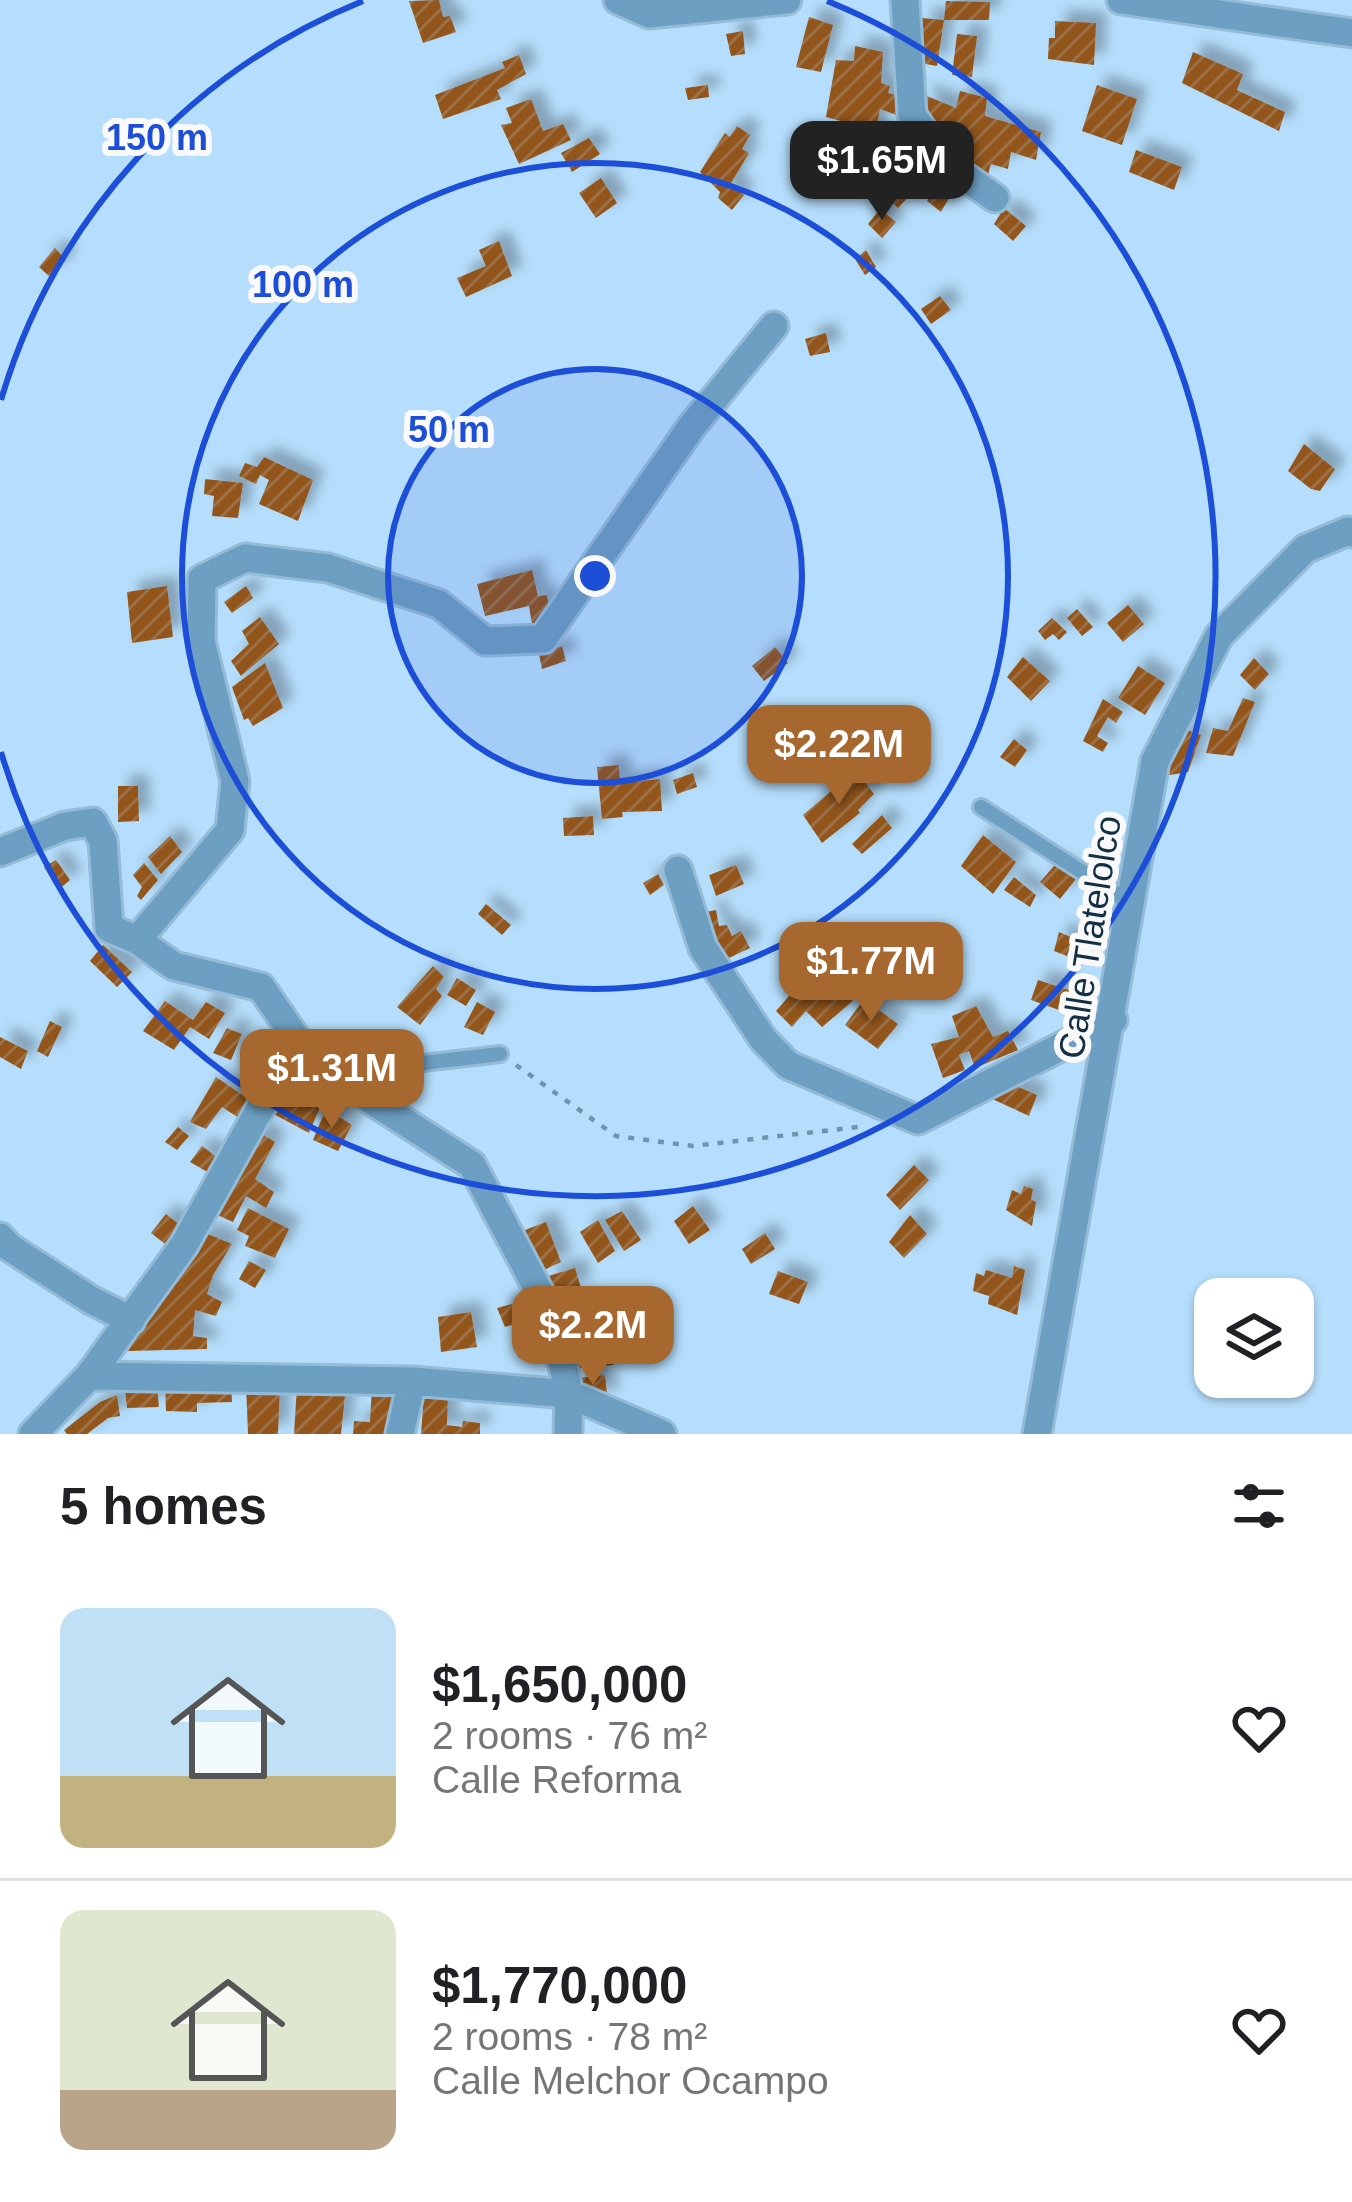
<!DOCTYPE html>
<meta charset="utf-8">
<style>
:root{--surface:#fff;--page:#f2f2f2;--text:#202124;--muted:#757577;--line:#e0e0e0;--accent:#a6682e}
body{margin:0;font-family:Arial,sans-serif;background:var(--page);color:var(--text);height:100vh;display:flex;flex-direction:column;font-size:45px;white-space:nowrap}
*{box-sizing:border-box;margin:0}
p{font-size:39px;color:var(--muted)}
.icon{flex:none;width:66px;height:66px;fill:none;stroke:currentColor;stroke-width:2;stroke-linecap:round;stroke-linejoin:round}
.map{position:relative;height:1434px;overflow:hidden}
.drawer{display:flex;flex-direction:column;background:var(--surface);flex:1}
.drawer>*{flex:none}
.tools{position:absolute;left:1194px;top:1278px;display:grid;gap:24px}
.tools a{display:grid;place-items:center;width:120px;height:120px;border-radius:24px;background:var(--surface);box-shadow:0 3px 9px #0004;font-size:60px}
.price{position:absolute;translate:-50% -102px;padding:0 27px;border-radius:24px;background:var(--accent);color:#fff;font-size:39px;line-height:78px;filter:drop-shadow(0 3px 6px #0008)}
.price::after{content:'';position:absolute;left:50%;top:72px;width:36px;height:27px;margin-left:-18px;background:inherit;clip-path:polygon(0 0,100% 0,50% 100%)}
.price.on{background:#222;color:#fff}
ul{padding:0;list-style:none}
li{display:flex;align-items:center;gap:36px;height:300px;padding:0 60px}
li+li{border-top:3px solid var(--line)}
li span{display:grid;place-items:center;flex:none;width:336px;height:240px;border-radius:24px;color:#555}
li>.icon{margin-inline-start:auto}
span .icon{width:144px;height:144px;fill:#fffc;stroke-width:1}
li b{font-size:51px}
h2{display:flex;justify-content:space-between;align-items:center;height:144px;padding:0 60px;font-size:51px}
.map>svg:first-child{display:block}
.building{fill:url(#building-hatch);filter:url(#shadow)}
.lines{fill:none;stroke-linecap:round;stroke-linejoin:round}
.service-casing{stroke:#94bbd7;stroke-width:20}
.minor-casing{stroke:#94bbd7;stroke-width:33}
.path{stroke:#7094ae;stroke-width:4.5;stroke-dasharray:6 9;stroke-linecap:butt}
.service{stroke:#6d9fc2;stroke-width:14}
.minor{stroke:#6d9fc2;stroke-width:27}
.ring{fill:none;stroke:#1d4ed8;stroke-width:6}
.labels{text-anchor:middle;stroke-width:12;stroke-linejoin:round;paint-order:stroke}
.street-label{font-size:36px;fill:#122f43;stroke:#f9f9f9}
.centre{fill:#1d4ed8;stroke:#f9f9f9;stroke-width:6}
.ring-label{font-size:36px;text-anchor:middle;font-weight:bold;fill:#1d4ed8;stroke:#f9f9f9;stroke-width:12;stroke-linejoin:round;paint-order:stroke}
</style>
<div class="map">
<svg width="1352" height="1434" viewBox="0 0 1352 1434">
<defs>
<pattern id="building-hatch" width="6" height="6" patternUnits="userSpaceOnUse" patternTransform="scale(3)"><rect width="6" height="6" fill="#92561b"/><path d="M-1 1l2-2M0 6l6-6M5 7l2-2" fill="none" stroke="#9c7146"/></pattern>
<filter id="shadow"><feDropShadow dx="11" dy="-11" stdDeviation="6" flood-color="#0004"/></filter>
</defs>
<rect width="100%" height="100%" fill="#b5defc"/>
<!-- building -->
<path class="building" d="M 439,0 L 443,17 L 450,16 L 456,32 L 423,43 L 409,1 Z
M 946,1 L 990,2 L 989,20 L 944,20 Z
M 809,17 L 833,25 L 821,72 L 796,67 Z
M 922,18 L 944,20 L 937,66 L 920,63 Z
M 1055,21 L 1096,23 L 1094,65 L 1048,59 L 1049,38 L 1055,38 Z
M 743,31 L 745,54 L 731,56 L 726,34 Z
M 957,34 L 977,36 L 972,77 L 952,75 Z
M 855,46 L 883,52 L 881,83 L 890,86 L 888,93 L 904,97 L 899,116 L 880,109 L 875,136 L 887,140 L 883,154 L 865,150 L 862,161 L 841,154 L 845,140 L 827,137 L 830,126 L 839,128 L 841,121 L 826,117 L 836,60 L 854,61 Z
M 1193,52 L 1243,74 L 1237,90 L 1285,112 L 1279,131 L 1182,83 Z
M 519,55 L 526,74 L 497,90 L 501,99 L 443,119 L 435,95 L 505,68 L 502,62 Z
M 708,85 L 709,97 L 688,100 L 685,88 Z
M 1097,85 L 1137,99 L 1122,145 L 1082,131 Z
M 960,91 L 987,98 L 985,116 L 1041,132 L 1036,160 L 1011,152 L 1008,169 L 991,164 L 987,178 L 964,169 L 971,136 L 927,121 L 922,94 L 956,108 Z
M 531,99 L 543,131 L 563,124 L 571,140 L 519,164 L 501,125 L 512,123 L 506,108 Z
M 737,126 L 750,135 L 742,149 L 749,153 L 731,183 L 744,195 L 732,210 L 718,198 L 720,192 L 700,172 L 725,133 L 730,137 Z
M 589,138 L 600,154 L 572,172 L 561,153 Z
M 912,144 L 959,181 L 941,212 L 927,201 L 936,183 L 927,177 L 898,208 L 881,193 L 901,167 Z
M 1136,150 L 1182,167 L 1174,190 L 1129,172 Z
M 601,178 L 617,203 L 596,218 L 579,193 Z
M 1004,208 L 1026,226 L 1013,241 L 994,224 Z
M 880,209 L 896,222 L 882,238 L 868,224 Z
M 499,241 L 512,276 L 466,297 L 457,278 L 486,266 L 479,250 Z
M 55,248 L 66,260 L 49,276 L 39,267 Z
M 866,250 L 876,267 L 865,275 L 855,259 Z
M 940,296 L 951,310 L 931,324 L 921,309 Z
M 826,333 L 830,352 L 810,356 L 805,339 Z
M 1304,444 L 1335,469 L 1320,491 L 1311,489 L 1288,471 Z
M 264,457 L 313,480 L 298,521 L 259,504 L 269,480 L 260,475 L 256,484 L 239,476 L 245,463 L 257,467 Z
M 205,479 L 243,483 L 238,518 L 212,516 L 214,496 L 204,494 Z
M 532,570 L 538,596 L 547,595 L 551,619 L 532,624 L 529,606 L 485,616 L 477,584 Z
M 167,586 L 173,637 L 132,643 L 127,592 Z
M 246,586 L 253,598 L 232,613 L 224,602 Z
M 1128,605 L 1144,624 L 1123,642 L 1107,623 Z
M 1077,609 L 1093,627 L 1082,636 L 1067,618 Z
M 260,617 L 279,644 L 241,676 L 231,661 L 249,644 L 242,631 Z
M 1052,618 L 1067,632 L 1059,640 L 1053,634 L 1045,640 L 1038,631 Z
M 562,646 L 566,661 L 542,669 L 539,654 Z
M 775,647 L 788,663 L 764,681 L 752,666 Z
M 1023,657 L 1050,681 L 1031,701 L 1007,677 Z
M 1254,658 L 1269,674 L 1255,690 L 1240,675 Z
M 265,663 L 283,708 L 253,726 L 248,718 L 244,720 L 232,687 Z
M 1138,666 L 1165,683 L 1145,715 L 1118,698 Z
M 1243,698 L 1255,702 L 1233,756 L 1206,753 L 1213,728 L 1228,731 Z
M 1103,699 L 1123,712 L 1116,723 L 1108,717 L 1097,736 L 1108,743 L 1103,752 L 1083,741 Z
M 880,724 L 900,742 L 879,768 L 860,751 Z
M 1181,728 L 1201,735 L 1188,772 L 1164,776 Z
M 1014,739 L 1027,750 L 1015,767 L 1000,757 Z
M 619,765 L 620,783 L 660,779 L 662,811 L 622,812 L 623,817 L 602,819 L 597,767 Z
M 856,770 L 874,794 L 858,810 L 860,813 L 822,843 L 803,815 Z
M 693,773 L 697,787 L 677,794 L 673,780 Z
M 118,786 L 138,786 L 139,821 L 118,822 Z
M 882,815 L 892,828 L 862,854 L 852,844 Z
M 593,816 L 594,835 L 564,836 L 563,818 Z
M 983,835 L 1016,862 L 993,894 L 961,866 Z
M 170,836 L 182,852 L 161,874 L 148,857 Z
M 56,860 L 70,880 L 58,890 L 44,867 Z
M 144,863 L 158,880 L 141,900 L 137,896 L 142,887 L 133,875 Z
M 736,865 L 744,884 L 716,896 L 709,875 Z
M 1055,865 L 1076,879 L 1060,899 L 1040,882 Z
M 658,874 L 664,885 L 650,895 L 643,883 Z
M 1014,877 L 1036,895 L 1030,907 L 1004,890 Z
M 486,904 L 511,925 L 502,935 L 478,914 Z
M 716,910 L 719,926 L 727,925 L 732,936 L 741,931 L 750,948 L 729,958 L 718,946 L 705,912 Z
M 1059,932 L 1073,938 L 1067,956 L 1054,951 Z
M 103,945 L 132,972 L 117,987 L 90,961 Z
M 930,955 L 943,966 L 931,981 L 919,970 Z
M 433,966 L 444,977 L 436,989 L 442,996 L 420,1025 L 397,1007 Z
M 814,967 L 853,1001 L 822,1027 L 806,1011 L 792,1027 L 776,1011 Z
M 457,978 L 476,990 L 466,1006 L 447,995 Z
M 1038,980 L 1078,993 L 1074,1007 L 1061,1004 L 1059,1010 L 1031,1000 Z
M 864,999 L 898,1024 L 878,1049 L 845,1025 Z
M 165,1001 L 193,1020 L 206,1002 L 225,1013 L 209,1039 L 190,1027 L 174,1050 L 143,1031 Z
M 477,1002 L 495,1012 L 483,1035 L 464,1027 Z
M 976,1006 L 993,1037 L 1008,1031 L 1018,1050 L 975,1068 L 969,1051 L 959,1055 L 965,1070 L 943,1078 L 931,1044 L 959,1037 L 952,1016 Z
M 50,1021 L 62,1027 L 48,1057 L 37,1051 Z
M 227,1028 L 242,1034 L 231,1060 L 213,1053 Z
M 0,1037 L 28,1051 L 21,1069 L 0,1057 Z
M 253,1046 L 277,1061 L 263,1084 L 241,1067 Z
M 216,1077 L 250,1100 L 239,1118 L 222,1107 L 206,1129 L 190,1122 Z
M 290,1080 L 307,1085 L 302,1096 L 321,1105 L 309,1133 L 268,1111 Z
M 1002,1080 L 1037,1095 L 1029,1116 L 990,1098 Z
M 326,1108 L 352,1125 L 338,1151 L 313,1140 Z
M 178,1127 L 189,1136 L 177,1150 L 165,1142 Z
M 254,1129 L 275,1142 L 255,1179 L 274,1192 L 266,1208 L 246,1196 L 233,1222 L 215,1214 Z
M 202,1146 L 222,1161 L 211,1174 L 190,1162 Z
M 914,1165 L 929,1180 L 900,1210 L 886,1195 Z
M 1024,1186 L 1033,1189 L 1031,1199 L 1036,1202 L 1032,1226 L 1006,1210 L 1012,1190 L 1021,1194 Z
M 693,1206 L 710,1230 L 689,1244 L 674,1221 Z
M 248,1208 L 289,1229 L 275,1258 L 245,1246 L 249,1236 L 237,1230 Z
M 622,1211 L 641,1240 L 624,1251 L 605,1220 Z
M 166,1214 L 186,1230 L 169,1247 L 151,1233 Z
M 910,1215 L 927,1234 L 904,1258 L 889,1242 Z
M 598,1220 L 615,1251 L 598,1263 L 580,1232 Z
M 546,1222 L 561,1262 L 542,1271 L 525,1230 Z
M 203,1232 L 232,1244 L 213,1275 L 207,1294 L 222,1302 L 216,1316 L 195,1310 L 193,1336 L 207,1338 L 207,1349 L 128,1351 Z
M 765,1233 L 775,1249 L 751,1264 L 742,1249 Z
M 249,1261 L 266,1270 L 255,1288 L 239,1279 Z
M 1014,1266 L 1025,1270 L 1017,1315 L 988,1304 L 989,1296 L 973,1291 L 976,1273 L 984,1276 L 986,1270 L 1012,1278 Z
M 575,1268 L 581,1288 L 552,1298 L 545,1277 Z
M 778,1271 L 808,1282 L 799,1304 L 769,1294 Z
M 519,1302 L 527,1321 L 505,1327 L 497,1308 Z
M 471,1312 L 477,1347 L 441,1352 L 438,1317 Z
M 538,1332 L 545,1350 L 519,1358 L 514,1341 Z
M 610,1339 L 614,1365 L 577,1368 L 573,1344 Z
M 605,1375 L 608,1402 L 579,1396 L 577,1378 Z
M 165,1384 L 231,1384 L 232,1402 L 197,1403 L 197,1412 L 166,1411 Z
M 246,1384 L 280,1385 L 278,1434 L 248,1434 Z
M 297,1385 L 346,1386 L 341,1434 L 294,1434 Z
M 372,1386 L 393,1386 L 390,1434 L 353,1434 L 354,1421 L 370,1422 Z
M 157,1388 L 159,1407 L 127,1408 L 125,1391 Z
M 424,1393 L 448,1393 L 447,1425 L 462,1427 L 463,1421 L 480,1423 L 480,1434 L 421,1434 Z
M 117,1395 L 120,1416 L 108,1418 L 87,1434 L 67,1434 L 64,1430 L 100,1402 Z"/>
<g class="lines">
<!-- service casing -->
<g class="service-casing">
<path id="service" d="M 981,807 L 1129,902
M 338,1073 L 500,1054"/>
</g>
<!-- minor casing -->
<g class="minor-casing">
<path id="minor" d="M 618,0 L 649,14 L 787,0
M 905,0 L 912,115 L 945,163 L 995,198
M 1121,0 L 1352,33
M 0,852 L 65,826 L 93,822 L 103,841 L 109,928 L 137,940
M 678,870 L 703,948 L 763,1039 L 788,1065 L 918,1120 L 1113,1020
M 0,1237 L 9,1247 L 91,1300 L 131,1320
M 89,1376 L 412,1381 L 569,1394 L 662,1434
M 33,1434 L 89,1376 L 184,1245 L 298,1041
M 400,1434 L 412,1381
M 568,1434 L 569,1394 L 552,1316 L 472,1165 L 330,1074 L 298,1041 L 261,987 L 174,966 L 137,940 L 230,830 L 235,781 L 201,641 L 202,579 L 245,558 L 328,568 L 439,604 L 485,641 L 543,639 L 692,426 L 774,326
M 1037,1434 L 1155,761 L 1219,636 L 1305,549 L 1348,531 L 1352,533"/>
</g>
<!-- path -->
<path class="path" d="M 516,1065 L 616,1136 L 693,1146 L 858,1127"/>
<!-- service -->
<use href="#service" class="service"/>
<!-- minor -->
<use href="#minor" class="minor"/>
</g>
<!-- distance rings -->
<circle cx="595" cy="576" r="207" fill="#1d4ed8" fill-opacity=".12"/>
<g class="ring">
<circle cx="595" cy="576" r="207"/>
<circle cx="595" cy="576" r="413"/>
<path d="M1 400A620 620 0 0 1 363 1M827 1A620 620 0 1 1 1 752"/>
</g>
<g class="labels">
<!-- street labels -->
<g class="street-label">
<text transform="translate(1089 937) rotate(-81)" y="13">Calle Tlatelolco</text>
</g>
</g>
<circle cx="595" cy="576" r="18" class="centre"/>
<g class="ring-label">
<text x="157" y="150">150 m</text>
<text x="303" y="297">100 m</text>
<text x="449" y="442">50 m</text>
</g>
</svg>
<div class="tools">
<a><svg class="icon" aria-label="layers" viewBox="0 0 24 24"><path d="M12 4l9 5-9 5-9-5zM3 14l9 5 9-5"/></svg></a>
</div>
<b class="price on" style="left:882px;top:223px">$1.65M</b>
<b class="price" style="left:839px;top:807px">$2.22M</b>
<b class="price" style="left:871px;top:1024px">$1.77M</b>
<b class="price" style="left:332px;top:1131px">$1.31M</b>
<b class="price" style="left:593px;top:1388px">$2.2M</b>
</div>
<section class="drawer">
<h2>5 homes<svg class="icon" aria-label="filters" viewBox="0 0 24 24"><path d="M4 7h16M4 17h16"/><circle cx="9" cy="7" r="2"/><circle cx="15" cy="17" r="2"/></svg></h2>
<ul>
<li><span style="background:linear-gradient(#bfe0f5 70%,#c2b280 0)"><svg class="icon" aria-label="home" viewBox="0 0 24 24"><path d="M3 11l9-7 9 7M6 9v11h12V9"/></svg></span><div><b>$1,650,000</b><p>2 rooms · 76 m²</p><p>Calle Reforma</p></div><svg class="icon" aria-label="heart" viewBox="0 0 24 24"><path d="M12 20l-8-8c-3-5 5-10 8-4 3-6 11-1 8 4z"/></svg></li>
<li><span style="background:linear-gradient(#dfe7d0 75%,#b9a48a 0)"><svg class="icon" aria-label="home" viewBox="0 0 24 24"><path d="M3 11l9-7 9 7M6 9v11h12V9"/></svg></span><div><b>$1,770,000</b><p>2 rooms · 78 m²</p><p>Calle Melchor Ocampo</p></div><svg class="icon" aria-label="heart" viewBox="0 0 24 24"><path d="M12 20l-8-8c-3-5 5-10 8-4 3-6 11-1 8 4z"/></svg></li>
</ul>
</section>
